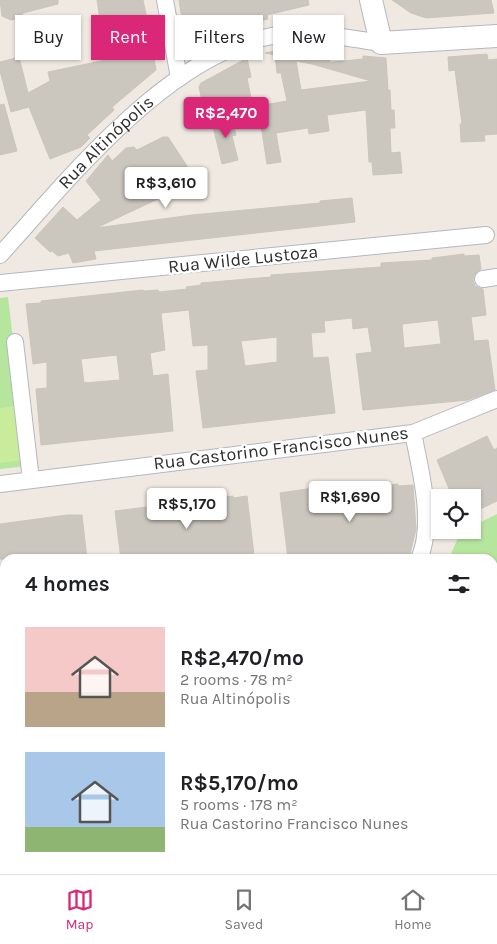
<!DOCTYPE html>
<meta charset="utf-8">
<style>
:root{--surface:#fff;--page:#f2f2f2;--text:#202124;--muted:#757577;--line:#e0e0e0;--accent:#db2777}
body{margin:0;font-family:Karla,sans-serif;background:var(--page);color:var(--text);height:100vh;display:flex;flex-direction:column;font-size:19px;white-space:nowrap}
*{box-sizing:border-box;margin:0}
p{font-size:16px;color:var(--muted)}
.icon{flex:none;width:28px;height:28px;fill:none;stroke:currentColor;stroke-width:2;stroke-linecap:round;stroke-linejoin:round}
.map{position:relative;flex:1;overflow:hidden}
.details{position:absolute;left:0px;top:554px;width:498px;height:321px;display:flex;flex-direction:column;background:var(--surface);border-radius:15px 15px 0 0;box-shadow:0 1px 4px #0004}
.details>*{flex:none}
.guide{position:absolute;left:15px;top:15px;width:468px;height:45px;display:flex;gap:10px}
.tools{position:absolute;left:431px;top:489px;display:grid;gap:10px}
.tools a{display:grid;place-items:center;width:50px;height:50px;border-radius:0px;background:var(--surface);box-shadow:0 1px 4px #0004;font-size:25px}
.price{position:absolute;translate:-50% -42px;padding:0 11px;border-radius:5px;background:#fff;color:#222;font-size:16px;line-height:32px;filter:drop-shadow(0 1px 2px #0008)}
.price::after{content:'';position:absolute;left:50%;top:30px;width:15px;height:11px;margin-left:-8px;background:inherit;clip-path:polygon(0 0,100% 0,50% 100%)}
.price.active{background:var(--accent);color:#fff}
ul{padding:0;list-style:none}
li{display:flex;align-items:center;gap:15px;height:125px;padding:0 25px}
li span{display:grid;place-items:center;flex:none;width:140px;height:100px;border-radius:0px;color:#555}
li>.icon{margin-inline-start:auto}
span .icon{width:60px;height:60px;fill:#fffc;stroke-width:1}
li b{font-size:21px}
h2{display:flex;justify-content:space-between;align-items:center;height:60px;padding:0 25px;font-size:21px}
.tag{padding:0 18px;border-radius:0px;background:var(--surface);box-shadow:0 1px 4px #0004;font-size:18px;line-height:45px}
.tag.active{background:var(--accent);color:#fff}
.menu{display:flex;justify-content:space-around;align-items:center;height:70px;border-top:1px solid var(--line);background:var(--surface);font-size:14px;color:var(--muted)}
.menu a{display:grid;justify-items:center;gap:2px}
.menu .active{color:var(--accent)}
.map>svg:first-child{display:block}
.green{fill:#b6e59e}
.pitch{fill:#c9ec9a}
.building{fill:#cbc7bf;stroke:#cbc5ba;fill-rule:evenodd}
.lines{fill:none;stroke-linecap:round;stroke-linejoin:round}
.street-casing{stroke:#b4b7c1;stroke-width:18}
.secondary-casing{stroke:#b4b7c1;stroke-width:24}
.street{stroke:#fff;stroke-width:16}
.secondary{stroke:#fff;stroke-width:22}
.labels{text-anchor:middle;stroke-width:5;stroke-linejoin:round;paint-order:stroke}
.street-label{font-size:18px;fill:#2e2e2e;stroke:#fff}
</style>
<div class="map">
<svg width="497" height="874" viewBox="0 0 497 874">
<rect width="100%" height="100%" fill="#efe9e1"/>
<!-- green -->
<path class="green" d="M 8,297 L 28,466 L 0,469 L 0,298 Z
M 497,514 L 497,636 L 493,633 L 492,559 L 449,559 L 457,540 L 467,530 L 472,530 L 473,526 Z"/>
<!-- pitch -->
<path class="pitch" d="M 16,406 L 23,460 L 0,463 L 0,408 Z"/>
<!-- building -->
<path class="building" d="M 0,0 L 58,0 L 58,4 L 23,13 L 20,18 L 11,20 L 2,16 Z
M 97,0 L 143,0 L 149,29 L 154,27 L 157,47 L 152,48 L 156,70 L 112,107 L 114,110 L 87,135 L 90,138 L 81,147 L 50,159 L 29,107 L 11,112 L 0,71 L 0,62 L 19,57 L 28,93 L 50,81 L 48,72 L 106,60 Z
M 179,0 L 308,0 L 309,5 L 267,15 L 268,19 L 206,33 L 208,41 L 192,50 L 188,25 L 183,26 Z
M 392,0 L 491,0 L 494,13 L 426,18 L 411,13 Z
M 293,47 L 328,50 L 330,62 L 323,63 L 363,59 L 363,56 L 386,58 L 388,90 L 390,90 L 391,110 L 394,110 L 395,128 L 390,128 L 391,153 L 400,152 L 402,173 L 373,175 L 372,162 L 369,162 L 366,110 L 327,115 L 329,131 L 309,134 L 308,128 L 276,133 L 281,162 L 267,164 L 258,106 L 287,101 L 281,73 L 277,73 L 275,55 L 265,53 ZM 296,61 L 312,64 L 371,81 L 301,90 Z
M 487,54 L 488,60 L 497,59 L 497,134 L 484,135 L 485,141 L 461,142 L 460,124 L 462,124 L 455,70 L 449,71 L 448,57 Z
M 247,58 L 251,77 L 247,78 L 251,98 L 203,105 L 199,87 L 201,83 Z
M 4,104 L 17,151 L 0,155 L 0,105 Z
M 231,114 L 236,135 L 232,136 L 238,160 L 222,164 L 212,122 Z
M 163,137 L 168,137 L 187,166 L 188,171 L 190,171 L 193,176 L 195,183 L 162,192 L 162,197 L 96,228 L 192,215 L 320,203 L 320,201 L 352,198 L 355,222 L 94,251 L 96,259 L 73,263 L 69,253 L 58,256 L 52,251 L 50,252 L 35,238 L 63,207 L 77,220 L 101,200 L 86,181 L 108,155 L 112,161 L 126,148 L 134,147 L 137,150 Z
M 464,254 L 464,256 L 479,255 L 481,269 L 474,275 L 473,280 L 475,286 L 483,289 L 486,315 L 471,317 L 474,341 L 488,340 L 495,390 L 468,400 L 363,410 L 356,354 L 372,352 L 368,327 L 353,329 L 352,318 L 324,321 L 325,332 L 311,333 L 313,358 L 328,357 L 335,413 L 203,428 L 196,371 L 208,370 L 208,345 L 193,346 L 189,310 L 161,313 L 165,350 L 150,353 L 153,376 L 168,374 L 173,431 L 41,445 L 36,389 L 47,388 L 47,362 L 33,364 L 26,304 L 41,303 L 41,301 L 143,290 L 144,291 L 158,290 L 159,292 L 187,289 L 186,287 L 201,285 L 201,283 L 271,277 L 271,275 L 381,267 L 381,263 L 432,260 L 432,258 ZM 438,320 L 441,344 L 404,348 L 402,324 ZM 277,337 L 277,362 L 245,366 L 241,341 ZM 117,355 L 120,380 L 84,383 L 81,359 Z
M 487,436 L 494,450 L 497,448 L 497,501 L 472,513 L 472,498 L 453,498 L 437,460 Z
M 398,484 L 398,486 L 413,485 L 416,529 L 409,558 L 288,559 L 280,493 L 327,486 L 327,488 L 342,486 L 343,490 Z
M 233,496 L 233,498 L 247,496 L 254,555 L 210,559 L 121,559 L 115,511 Z
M 67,515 L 82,515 L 87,559 L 0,559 L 0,524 Z"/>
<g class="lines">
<!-- street casing -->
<g class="street-casing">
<g id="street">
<path d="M 165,0 L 179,78"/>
<path id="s1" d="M 0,255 C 70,178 175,44 286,34 C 317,32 350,38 381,43"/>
<path d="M 483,279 L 497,277"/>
<path d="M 0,283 L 486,235"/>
<path d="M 15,342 L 31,480"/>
<path d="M 413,433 C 420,469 435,524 419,559"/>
<path d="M 0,484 L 413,433 L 497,399"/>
<path d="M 492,681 L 497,680"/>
<path d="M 492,790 L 497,787"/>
<path d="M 71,870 L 73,874"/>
</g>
</g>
<!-- secondary casing -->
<g class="secondary-casing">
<path id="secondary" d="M 371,0 L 381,43 L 497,36"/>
</g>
<!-- street -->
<use href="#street" class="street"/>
<!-- secondary -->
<use href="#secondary" class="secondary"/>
</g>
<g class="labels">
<!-- street labels -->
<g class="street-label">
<text dy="6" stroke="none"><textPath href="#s1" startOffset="155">Rua Altinópolis</textPath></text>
<text transform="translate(243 259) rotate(-6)" y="6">Rua Wilde Lustoza</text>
<text transform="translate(281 448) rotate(-7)" y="6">Rua Castorino Francisco Nunes</text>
</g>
</g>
</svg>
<div class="tools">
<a><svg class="icon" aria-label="locate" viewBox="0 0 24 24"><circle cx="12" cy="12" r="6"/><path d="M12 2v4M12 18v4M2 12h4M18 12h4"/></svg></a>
</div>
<b class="price active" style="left:226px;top:139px">R$2,470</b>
<b class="price" style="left:166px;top:209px">R$3,610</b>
<b class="price" style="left:350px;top:523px">R$1,690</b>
<b class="price" style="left:187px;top:530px">R$5,170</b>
<div class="guide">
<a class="tag">Buy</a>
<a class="tag active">Rent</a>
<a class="tag">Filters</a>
<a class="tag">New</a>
</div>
<section class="details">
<h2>4 homes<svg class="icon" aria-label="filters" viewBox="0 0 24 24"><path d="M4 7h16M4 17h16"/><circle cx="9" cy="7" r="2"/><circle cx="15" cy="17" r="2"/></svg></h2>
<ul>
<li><span style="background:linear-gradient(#f6c9c9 65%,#b9a48a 0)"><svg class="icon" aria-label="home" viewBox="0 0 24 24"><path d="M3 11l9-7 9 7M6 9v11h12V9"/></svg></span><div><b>R$2,470/mo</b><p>2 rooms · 78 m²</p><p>Rua Altinópolis</p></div></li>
<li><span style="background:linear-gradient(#a9c7e8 75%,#8fb573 0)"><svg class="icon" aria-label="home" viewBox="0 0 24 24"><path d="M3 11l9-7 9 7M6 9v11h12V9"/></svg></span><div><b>R$5,170/mo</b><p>5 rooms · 178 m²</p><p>Rua Castorino Francisco Nunes</p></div></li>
</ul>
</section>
</div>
<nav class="menu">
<a class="active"><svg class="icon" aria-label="map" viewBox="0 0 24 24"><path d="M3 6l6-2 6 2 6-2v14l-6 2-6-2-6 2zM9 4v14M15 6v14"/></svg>Map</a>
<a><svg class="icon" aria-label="saved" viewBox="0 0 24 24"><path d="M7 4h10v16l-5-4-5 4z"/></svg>Saved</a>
<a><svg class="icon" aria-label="home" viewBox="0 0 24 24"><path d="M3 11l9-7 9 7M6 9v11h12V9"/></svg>Home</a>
</nav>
